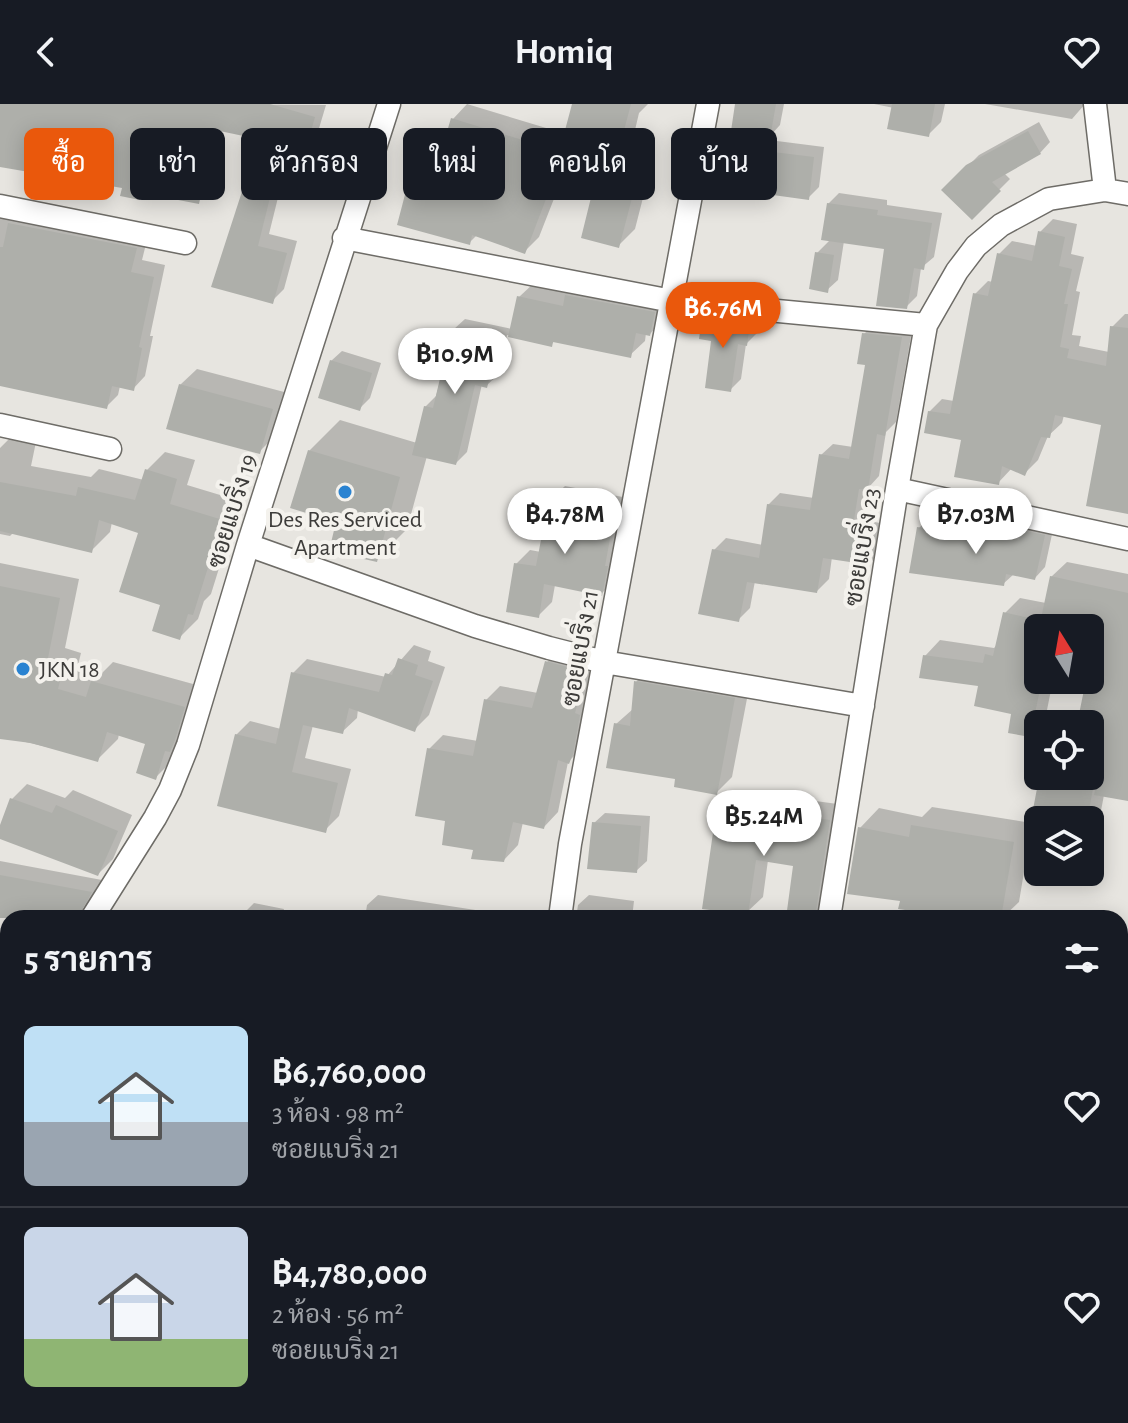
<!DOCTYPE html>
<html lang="th">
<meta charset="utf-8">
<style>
:root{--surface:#171b24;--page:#242831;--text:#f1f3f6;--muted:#9ea1a6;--line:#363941;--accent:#ea580c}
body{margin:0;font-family:"Alegreya Sans",Sarabun,sans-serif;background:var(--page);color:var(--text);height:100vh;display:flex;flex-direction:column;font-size:30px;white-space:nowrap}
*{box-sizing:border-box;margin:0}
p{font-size:26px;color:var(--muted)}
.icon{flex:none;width:44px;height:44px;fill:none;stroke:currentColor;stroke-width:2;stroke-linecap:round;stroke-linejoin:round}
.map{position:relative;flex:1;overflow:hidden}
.side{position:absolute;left:0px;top:806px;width:1128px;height:514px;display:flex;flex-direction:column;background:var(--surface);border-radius:24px 24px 0 0;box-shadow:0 4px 20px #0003}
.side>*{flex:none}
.top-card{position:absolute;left:24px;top:24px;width:1080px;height:72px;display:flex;gap:16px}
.needle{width:52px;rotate:349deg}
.controls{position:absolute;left:1024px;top:510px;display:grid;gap:16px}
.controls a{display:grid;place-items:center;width:80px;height:80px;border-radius:12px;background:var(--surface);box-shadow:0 4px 20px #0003;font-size:40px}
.price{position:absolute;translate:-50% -68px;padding:0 18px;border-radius:28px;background:#fff;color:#222;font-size:26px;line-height:52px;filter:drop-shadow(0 2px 4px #0008)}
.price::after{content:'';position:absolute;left:50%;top:48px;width:24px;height:18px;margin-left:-12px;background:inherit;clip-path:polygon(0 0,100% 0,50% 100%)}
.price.selected{background:var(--accent);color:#fff}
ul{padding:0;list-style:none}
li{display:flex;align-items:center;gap:24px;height:200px;padding:0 24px}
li+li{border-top:2px solid var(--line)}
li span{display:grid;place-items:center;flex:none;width:224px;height:160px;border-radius:12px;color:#555}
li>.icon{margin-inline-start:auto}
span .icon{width:96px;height:96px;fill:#fffc;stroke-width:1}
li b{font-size:34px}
h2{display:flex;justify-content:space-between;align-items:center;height:96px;padding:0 24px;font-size:34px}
.tag{padding:0 28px;border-radius:12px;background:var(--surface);box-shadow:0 4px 20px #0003;font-size:28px;line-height:72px}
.tag.selected{background:var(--accent);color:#fff}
header{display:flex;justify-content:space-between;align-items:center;height:104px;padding:0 24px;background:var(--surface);font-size:36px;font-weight:700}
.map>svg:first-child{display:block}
.shadow{fill:#0003;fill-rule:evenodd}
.building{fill:#aeafaa}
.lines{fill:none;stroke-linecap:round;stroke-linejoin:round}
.street-casing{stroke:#6e6c67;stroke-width:25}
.secondary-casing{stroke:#6e6c67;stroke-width:33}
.street{stroke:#fff;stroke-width:22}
.secondary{stroke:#fff;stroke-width:30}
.poi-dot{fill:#2a83d1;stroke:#f4f2ed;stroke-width:3}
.labels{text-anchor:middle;stroke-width:8;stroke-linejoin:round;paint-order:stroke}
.street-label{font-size:24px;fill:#3d3c3a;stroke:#f4f2ed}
.poi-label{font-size:24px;fill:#3d3c3a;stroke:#f4f2ed}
</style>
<header><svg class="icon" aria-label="back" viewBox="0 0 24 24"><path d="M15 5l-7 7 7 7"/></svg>Homiq<svg class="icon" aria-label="heart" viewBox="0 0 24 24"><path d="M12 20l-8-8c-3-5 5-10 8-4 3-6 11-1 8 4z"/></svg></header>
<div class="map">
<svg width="1128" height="1319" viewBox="0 0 1128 1319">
<rect width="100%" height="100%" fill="#e7e5e0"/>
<!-- shadow -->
<path class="shadow" d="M 207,0 L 326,1 L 314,41 L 302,53 L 289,49 L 269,130 L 297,137 L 284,185 L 272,197 L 214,181 L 251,67 L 256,33 Z
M 467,0 L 566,30 L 574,0 L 648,0 L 639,9 L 635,26 L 622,39 L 655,47 L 635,125 L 619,141 L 603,54 L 616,42 L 573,30 L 564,57 L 568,59 L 539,133 L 524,148 L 477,131 L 469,139 L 409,84 L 424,69 L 436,72 L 453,15 ZM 612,54 L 650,63 L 649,67 L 612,58 Z
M 737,0 L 784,0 L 780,21 L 770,32 Z
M 874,0 L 945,0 L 941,18 L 928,31 L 894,4 Z
M 985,0 L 1085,0 L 1072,15 Z
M 1039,18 L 1050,38 L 1040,49 L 1004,69 L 1010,75 L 972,113 L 944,86 L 979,51 Z
M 777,37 L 824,43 L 819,83 L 808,94 L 767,48 Z
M 839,89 L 887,96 L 887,101 L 942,109 L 934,153 L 921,164 L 917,192 L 906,203 L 886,144 L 844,137 L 838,176 L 827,186 L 817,149 L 831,135 L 828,100 Z
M 0,104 L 148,132 L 142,156 L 165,161 L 150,232 L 153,232 L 145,272 L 133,285 L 120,282 L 118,291 L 106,303 L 0,280 Z
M 1053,115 L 1077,120 L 1071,150 L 1084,153 L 1076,187 L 1080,188 L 1072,231 L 1081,232 L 1079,242 L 1109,248 L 1112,223 L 1125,210 L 1128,210 L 1128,408 L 1104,319 L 1064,311 L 1062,319 L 1048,332 L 1038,356 L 1025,369 L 1012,364 L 998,379 L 964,334 L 929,308 L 942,295 L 954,297 L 975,190 L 988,177 L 993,178 L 999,150 L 1012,137 L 1037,142 L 1040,128 Z
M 534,179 L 668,194 L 664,215 L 650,230 L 646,229 L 645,237 L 630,251 L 555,236 L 551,241 L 507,231 L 498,271 L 487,281 L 482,280 L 467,348 L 456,359 L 427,352 L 407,425 L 376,456 L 339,416 L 309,347 L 340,316 L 417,339 L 425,303 L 436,292 L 454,225 L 465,215 L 512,225 L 519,193 Z
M 715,204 L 760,208 L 757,229 L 746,240 L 741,275 L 730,286 L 704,215 Z
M 876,218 L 913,221 L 896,318 L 886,328 L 879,372 L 869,383 L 863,416 L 886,420 L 882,447 L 870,459 L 832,453 L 829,475 L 817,487 L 755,477 L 750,504 L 738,516 L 714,446 L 726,434 L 763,441 L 768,401 L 780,389 L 814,394 L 821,351 L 833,340 L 853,343 L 868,260 L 864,230 Z
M 342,247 L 381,259 L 370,294 L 360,304 L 331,257 Z
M 197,265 L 288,289 L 275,332 L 259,348 L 180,281 Z
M 11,333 L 36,338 L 31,362 L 91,373 L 99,365 L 144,376 L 147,366 L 165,348 L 195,356 L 187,381 L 240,397 L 211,490 L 204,497 L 198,515 L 180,533 L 163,499 L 140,427 L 112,418 L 110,428 L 91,447 L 14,428 L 10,432 L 0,430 L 0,344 Z
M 565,382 L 628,394 L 615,476 L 601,490 L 555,481 L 552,498 L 538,512 L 516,460 L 530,446 L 541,448 L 551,395 Z
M 930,413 L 981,422 L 985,418 L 1025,425 L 1033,416 L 1054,421 L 1045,463 L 1035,474 L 1014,470 L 1003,480 L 919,424 Z
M 1067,458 L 1128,470 L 1128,695 L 1104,691 L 1094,743 L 1090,747 L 1090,716 L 1038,716 L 1038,752 L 1027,750 L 1019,798 L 1002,814 L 976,814 L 902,796 L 860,724 L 879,704 L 922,713 L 932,703 L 1032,719 L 1041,675 L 1044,672 L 1090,672 L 1090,665 L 1101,667 L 1105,643 L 1090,640 L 1090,620 L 1079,620 L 1090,576 L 1090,524 L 1038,524 L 1038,576 L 1053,576 L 1045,616 L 1029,631 L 1014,609 L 980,581 L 925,552 L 940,536 L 994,544 L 998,540 L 1005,509 L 1020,494 L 1046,499 L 1051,473 Z
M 0,459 L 79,475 L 65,544 L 81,549 L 77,565 L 100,571 L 113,558 L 204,583 L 176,653 L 156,673 L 147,639 L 119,630 L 118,635 L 98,655 L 0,632 Z
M 414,541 L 431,547 L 428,557 L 445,563 L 429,611 L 415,625 L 358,605 L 357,614 L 342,628 L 313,621 L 305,654 L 351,665 L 339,712 L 325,726 L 236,631 L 250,617 L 281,625 L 293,569 L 307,555 L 386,573 Z
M 561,544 L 599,554 L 583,643 L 568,658 L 558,708 L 544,723 L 523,718 L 518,741 L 504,756 L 475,744 L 448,715 L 429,645 L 443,631 L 478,637 L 486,596 L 500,582 L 538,589 L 547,558 Z
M 651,562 L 750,579 L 732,673 L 717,688 L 677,674 L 616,620 L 633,605 L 636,578 Z
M 27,680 L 65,694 L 73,686 L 132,711 L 113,755 L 98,770 L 0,733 L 12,695 Z
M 734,686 L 845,701 L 824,814 L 788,814 L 796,760 L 768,756 L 763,793 L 747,808 L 718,702 Z
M 605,709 L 650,712 L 647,757 L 636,767 L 594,719 Z
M 0,757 L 102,776 L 82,814 L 18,814 L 0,810 ZM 86,798 L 80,814 L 75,814 Z
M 378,791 L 495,809 L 494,814 L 365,814 L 367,801 Z
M 589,791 L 634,797 L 632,814 L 576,814 L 578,801 Z
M 254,799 L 284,805 L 282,814 L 242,814 L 243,810 Z
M 1120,855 L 1128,856 L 1123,892 L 1120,896 Z
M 0,887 L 8,890 L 8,937 L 0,935 Z
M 8,1095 L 8,1145 L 0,1142 L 0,1117 Z
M 1127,1098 L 1128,1099 L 1128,1188 L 1120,1186 L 1120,1106 Z
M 1120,1204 L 1128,1205 L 1128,1277 L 1120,1276 Z
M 0,1271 L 8,1274 L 8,1312 L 35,1312 L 32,1319 L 0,1319 Z
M 207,1312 L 205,1319 L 152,1319 L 154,1312 Z
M 366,1312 L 372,1312 L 390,1319 L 359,1319 Z
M 754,1312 L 813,1312 L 809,1316 L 803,1315 L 802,1319 L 747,1319 Z
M 856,1312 L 986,1312 L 985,1319 L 854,1319 Z"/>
<!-- building -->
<path class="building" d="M 0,0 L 270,0 L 315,13 L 303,55 L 281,49 L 258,142 L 287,149 L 273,200 L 211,183 L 248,69 L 244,67 L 253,34 L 215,26 L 199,100 L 142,89 L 140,96 L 120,92 L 122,84 L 0,63 Z
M 572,0 L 631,0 L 619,45 L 564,30 Z
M 735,0 L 776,0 L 770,34 L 731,27 Z
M 892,0 L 935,0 L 929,33 L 887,25 Z
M 451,14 L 558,47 L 550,72 L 554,74 L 525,150 L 472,131 L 470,141 L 397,121 L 407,83 L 429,89 Z
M 1028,27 L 1041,50 L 992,78 L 1001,87 L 972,116 L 941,86 L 966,61 Z
M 765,47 L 814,53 L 809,96 L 759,89 Z
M 601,53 L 640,63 L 619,144 L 581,134 Z
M 827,99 L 878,106 L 877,111 L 932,119 L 924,166 L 914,164 L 907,205 L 876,202 L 884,145 L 821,136 Z
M 8,119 L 137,144 L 131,168 L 154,173 L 139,243 L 142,244 L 134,287 L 112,282 L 107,305 L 0,282 L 0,143 L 3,143 Z
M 1038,127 L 1065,133 L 1059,162 L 1072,165 L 1064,200 L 1068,200 L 1060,243 L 1069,245 L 1067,254 L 1106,262 L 1110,222 L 1128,224 L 1128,410 L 1086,402 L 1101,321 L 1055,311 L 1050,334 L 1041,333 L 1025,372 L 1002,362 L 999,381 L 954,373 L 961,336 L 924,329 L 928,307 L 950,310 L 973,189 L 988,192 L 997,149 L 1032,157 Z
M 815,148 L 834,151 L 828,189 L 809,185 Z
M 565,191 L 655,208 L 650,232 L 636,229 L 631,254 L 553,238 L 552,243 L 508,233 L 517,192 L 563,202 Z
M 702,214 L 750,218 L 747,242 L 738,240 L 731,288 L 705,284 L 711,237 L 699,235 Z
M 452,224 L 499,235 L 487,284 L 475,281 L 456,361 L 412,351 L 424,302 L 433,304 Z
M 862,229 L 902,233 L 885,332 L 877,330 L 868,386 L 859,385 L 852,428 L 875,432 L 870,461 L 823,454 L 817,489 L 747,478 L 739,518 L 698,510 L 712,445 L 759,454 L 767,400 L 810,406 L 819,350 L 849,355 L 865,261 L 857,260 Z
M 330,256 L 372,269 L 360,307 L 318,294 Z
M 179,280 L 273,305 L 260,350 L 166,325 Z
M 308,346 L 400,373 L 377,458 L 329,447 L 336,418 L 290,404 Z
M 145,365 L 177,375 L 170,400 L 223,416 L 193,511 L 188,510 L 180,536 L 152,527 L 160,501 L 119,488 L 138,429 L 99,416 L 92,449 L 0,427 L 0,378 L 76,392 L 78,383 L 135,396 Z
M 549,394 L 615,407 L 605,462 L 608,462 L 602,492 L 544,480 L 539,514 L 506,508 L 514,459 L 536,462 Z
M 917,423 L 972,432 L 972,427 L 1019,436 L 1021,426 L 1045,431 L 1035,476 L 1006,470 L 1004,482 L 909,469 Z
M 1050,472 L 1128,489 L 1128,697 L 1094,691 L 1103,645 L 1090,642 L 1090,620 L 1077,620 L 1086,576 L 1090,576 L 1090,524 L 1039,524 Z
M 0,482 L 60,494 L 46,564 L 62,569 L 58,585 L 86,593 L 91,577 L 185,603 L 175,636 L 170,648 L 165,647 L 156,676 L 136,669 L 145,640 L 107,628 L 98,658 L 31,639 L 0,635 Z
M 1003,508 L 1038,516 L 1038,576 L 1042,576 L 1030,633 L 1008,629 L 1011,610 L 974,602 L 978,582 L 919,574 L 923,551 L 983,559 L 985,550 L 993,552 Z
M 398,554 L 418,561 L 415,571 L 433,577 L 415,628 L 349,604 L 343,630 L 303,621 L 292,668 L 338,679 L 326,729 L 217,702 L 235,630 L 276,640 L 291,568 L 379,588 L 385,569 L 392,571 Z
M 545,557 L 586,568 L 575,609 L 580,611 L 573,650 L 569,660 L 558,656 L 544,725 L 513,718 L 504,758 L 471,755 L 473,746 L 442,741 L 445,717 L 415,712 L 427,644 L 473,652 L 484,595 L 532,604 Z
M 634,577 L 735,594 L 717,691 L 674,683 L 675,675 L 606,664 L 614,619 L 630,622 Z
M 1039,674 L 1093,685 L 1087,716 L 1031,716 Z
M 10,694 L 52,709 L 56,701 L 118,727 L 98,772 L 0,735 L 0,721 Z
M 717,701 L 830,716 L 815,814 L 786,814 L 793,762 L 756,756 L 748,811 L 702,805 Z
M 592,718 L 641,722 L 637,769 L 587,765 Z
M 911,721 L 1014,738 L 1001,814 L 962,814 L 898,805 L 900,797 L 847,790 L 858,723 L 909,733 Z
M 0,771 L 92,788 L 78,814 L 0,814 Z"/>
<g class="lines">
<!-- street casing -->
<g class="street-casing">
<path id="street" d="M 1095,0 L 1105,86 L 1128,90
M 0,102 L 185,139
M 344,134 L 672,197 L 926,221
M 0,321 L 110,345
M 897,385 L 1128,435
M 248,441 L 475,522 L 549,544 L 604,558 L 863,602
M 92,814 L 155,714 L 170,686 L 188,641 L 248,441 L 389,0
M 560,814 L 570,740 L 708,0
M 829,814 L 897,385 L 926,221 L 957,167 L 976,142 L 1001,121 L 1049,95 L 1105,86
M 1120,970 L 1128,933
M 0,1046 L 8,1025
M 1120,1204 L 1128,1206
M 0,1292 L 8,1295
M 49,1312 L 66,1319
M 133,1319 L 136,1312
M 444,1319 L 447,1312
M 709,1319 L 712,1312
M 1051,1319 L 1053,1312"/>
</g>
<!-- secondary casing -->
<g class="secondary-casing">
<path id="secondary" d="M 0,845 L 8,846
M 1120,1052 L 1128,1054"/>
</g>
<!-- street -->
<use href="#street" class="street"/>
<!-- secondary -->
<use href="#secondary" class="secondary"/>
</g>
<!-- markers -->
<g class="poi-dot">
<circle cx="345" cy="388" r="8"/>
<circle cx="23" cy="565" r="8"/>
</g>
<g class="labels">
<!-- street labels -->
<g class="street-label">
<text transform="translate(232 407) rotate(-73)" y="8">ซอยแบริ่ง 19</text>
<text transform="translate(862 443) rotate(-81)" y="8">ซอยแบริ่ง 23</text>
<text transform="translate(580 544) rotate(-80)" y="8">ซอยแบริ่ง 21</text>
</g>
<!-- poi labels -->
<g class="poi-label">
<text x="345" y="423">Des Res Serviced<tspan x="345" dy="28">Apartment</tspan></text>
<text x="39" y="573" text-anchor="start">JKN 18</text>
</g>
</g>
</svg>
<div class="controls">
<a><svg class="needle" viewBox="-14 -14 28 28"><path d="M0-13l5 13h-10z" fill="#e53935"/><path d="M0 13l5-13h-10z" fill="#9ea1a6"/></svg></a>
<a><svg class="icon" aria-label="locate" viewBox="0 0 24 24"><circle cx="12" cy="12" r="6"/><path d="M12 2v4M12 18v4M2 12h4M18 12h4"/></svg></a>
<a><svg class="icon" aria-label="layers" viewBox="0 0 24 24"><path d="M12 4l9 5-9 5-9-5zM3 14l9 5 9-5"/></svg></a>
</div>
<b class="price selected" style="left:723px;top:246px">฿6.76M</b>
<b class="price" style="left:455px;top:292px">฿10.9M</b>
<b class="price" style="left:565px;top:452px">฿4.78M</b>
<b class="price" style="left:976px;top:452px">฿7.03M</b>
<b class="price" style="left:764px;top:754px">฿5.24M</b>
<div class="top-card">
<a class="tag selected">ซื้อ</a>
<a class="tag">เช่า</a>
<a class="tag">ตัวกรอง</a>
<a class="tag">ใหม่</a>
<a class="tag">คอนโด</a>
<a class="tag">บ้าน</a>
</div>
<section class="side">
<h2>5 รายการ<svg class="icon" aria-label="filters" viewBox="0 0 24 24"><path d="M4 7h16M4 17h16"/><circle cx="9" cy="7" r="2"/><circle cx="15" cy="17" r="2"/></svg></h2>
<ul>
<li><span style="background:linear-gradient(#bfe0f5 60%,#9aa5b1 0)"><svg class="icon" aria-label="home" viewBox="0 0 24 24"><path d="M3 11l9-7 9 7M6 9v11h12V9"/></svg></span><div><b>฿6,760,000</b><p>3 ห้อง · 98 m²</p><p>ซอยแบริ่ง 21</p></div><svg class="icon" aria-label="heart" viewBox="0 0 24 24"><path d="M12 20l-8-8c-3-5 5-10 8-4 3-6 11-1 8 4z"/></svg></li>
<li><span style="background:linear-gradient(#c9d6e8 70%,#8fb573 0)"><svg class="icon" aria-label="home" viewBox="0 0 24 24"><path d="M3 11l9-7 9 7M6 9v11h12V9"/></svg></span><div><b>฿4,780,000</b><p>2 ห้อง · 56 m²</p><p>ซอยแบริ่ง 21</p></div><svg class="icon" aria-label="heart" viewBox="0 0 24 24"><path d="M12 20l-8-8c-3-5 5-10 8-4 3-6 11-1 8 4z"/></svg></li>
</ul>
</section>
</div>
